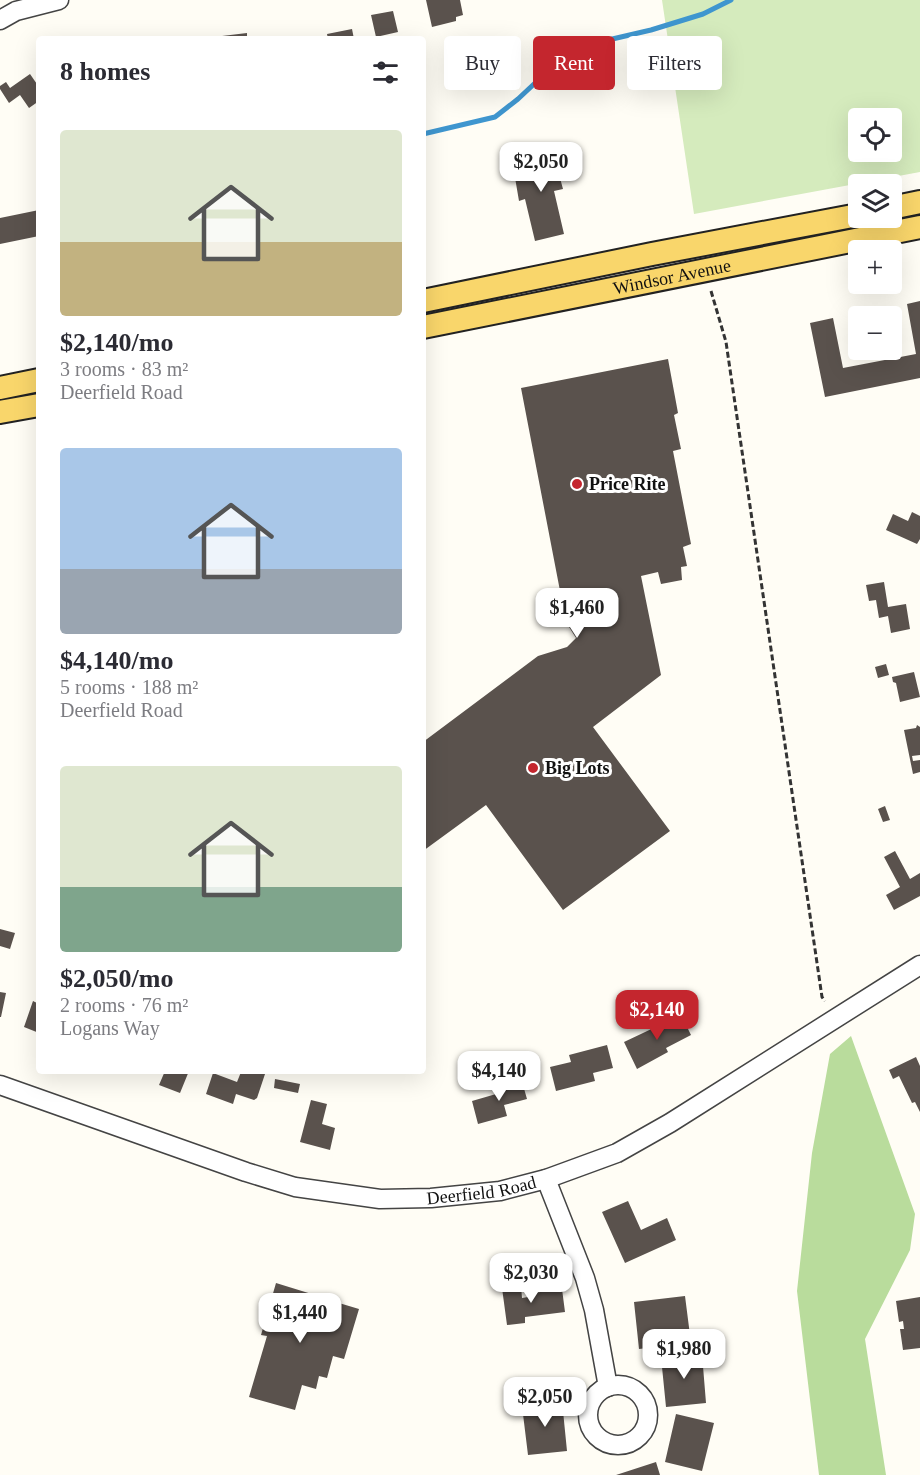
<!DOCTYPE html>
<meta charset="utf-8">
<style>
:root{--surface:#fff;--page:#f7f7f7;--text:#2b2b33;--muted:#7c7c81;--accent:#c4262e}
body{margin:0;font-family:"Times New Roman",serif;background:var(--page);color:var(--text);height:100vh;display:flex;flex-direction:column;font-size:22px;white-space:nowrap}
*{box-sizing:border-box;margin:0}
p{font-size:20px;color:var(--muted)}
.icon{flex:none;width:33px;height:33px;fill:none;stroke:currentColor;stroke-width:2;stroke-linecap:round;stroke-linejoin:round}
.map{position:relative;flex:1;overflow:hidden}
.side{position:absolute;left:36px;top:36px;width:390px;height:1038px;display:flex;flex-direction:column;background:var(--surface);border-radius:6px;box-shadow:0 6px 24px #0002}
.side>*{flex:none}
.hud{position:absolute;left:444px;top:36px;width:386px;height:54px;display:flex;gap:12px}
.fabs{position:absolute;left:848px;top:108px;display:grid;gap:12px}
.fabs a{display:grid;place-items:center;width:54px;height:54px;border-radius:6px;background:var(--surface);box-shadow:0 6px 24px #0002;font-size:30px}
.price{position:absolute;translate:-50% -51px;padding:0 14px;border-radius:12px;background:#fff;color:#222;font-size:20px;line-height:39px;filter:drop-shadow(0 2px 3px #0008)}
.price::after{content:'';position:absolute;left:50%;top:36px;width:18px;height:14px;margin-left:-9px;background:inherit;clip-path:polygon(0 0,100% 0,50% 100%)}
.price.current{background:var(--accent);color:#fff}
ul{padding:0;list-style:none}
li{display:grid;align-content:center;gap:12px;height:318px;padding:0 24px}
li span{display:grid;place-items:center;height:186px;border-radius:6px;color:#555}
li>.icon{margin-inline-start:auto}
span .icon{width:108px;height:108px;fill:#fffc;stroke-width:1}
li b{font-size:26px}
h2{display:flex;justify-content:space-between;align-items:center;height:72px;padding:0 24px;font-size:26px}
.tag{padding:0 21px;border-radius:6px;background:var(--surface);box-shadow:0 6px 24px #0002;font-size:21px;line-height:54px}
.tag.current{background:var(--accent);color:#fff}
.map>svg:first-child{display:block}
.green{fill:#d5ebbd;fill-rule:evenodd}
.forest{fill:#b9dc9c}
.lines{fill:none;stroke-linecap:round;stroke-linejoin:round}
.stream{stroke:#3f96cf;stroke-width:5}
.building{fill:#5a524d}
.minor-casing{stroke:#444;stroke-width:21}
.major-casing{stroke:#222;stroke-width:26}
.path{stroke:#333;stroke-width:3;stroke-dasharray:6 3;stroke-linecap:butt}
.minor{stroke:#fff;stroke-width:18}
.major{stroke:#f9d66b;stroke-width:22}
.poi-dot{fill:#c4262e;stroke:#fff;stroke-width:2}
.labels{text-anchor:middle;stroke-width:6;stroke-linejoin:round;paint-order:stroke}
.street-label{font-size:18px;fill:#111;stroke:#fff}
.poi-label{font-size:18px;font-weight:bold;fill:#111;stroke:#fff;text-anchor:start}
</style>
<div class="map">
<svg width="920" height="1475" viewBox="0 0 920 1475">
<rect width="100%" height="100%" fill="#fffdf5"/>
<!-- green -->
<path class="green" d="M 662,0 L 920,0 L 920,172 L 694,214 ZM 858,118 L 891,118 L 891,152 L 858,152 Z"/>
<!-- forest -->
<path class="forest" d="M 851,1036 L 915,1214 L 910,1250 L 865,1339 L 886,1475 L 819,1475 L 797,1291 L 812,1153 L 830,1054 Z"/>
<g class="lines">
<!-- stream -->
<path class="stream" d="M 423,134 L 495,117 L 518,99 L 549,70 L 578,47 L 651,30 L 703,14 L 731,0"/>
</g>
<!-- building -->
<path class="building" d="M 426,0 L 460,0 L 463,15 L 456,17 L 456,21 L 432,27 Z
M 393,11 L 398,32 L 376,37 L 371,15 Z
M 352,29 L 354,39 L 328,39 L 327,34 Z
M 247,33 L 247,39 L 222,39 L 222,36 Z
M 30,74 L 39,87 L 39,101 L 29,108 L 20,95 L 9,103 L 0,89 L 0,86 L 6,82 L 10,88 Z
M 544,153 L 547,166 L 566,162 L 569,176 L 560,178 L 563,189 L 554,191 L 564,234 L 535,241 L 525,199 L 519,201 L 512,160 Z
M 39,210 L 39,236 L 0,244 L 0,218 Z
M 920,301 L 920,378 L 825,397 L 810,323 L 833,318 L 843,368 L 916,354 L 907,304 Z
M 668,359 L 678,413 L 674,415 L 681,449 L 673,451 L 691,544 L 683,547 L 687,566 L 681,567 L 682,580 L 661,584 L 658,572 L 641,576 L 661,675 L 593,727 L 670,831 L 563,910 L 486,805 L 423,851 L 423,742 L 538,656 L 567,647 L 576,638 L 566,622 L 521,388 Z
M 912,512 L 920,516 L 920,539 L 917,544 L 886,530 L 893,514 L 908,521 Z
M 884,582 L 888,607 L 906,604 L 910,629 L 891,633 L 888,616 L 879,618 L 876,600 L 869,601 L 866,585 Z
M 886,664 L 889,675 L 878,678 L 875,667 Z
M 914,672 L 920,697 L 900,702 L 896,683 L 893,682 L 892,677 Z
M 917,725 L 920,727 L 920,755 L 912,756 L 913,761 L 920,760 L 920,772 L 913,774 L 904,730 L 916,728 Z
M 885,806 L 890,820 L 883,822 L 878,809 Z
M 895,851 L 910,879 L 920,873 L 920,896 L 894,910 L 886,895 L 900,887 L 884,857 Z
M 0,929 L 15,933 L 10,949 L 0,946 Z
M 0,992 L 6,993 L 1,1017 L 0,1017 Z
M 33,1001 L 39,1004 L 39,1033 L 24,1027 Z
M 681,1015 L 691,1035 L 666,1048 L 668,1052 L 637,1069 L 624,1042 Z
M 607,1045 L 613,1068 L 593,1073 L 595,1081 L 556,1091 L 550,1067 L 571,1062 L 569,1055 Z
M 916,1057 L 920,1066 L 920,1112 L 915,1102 L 912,1103 L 899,1076 L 893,1079 L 889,1070 Z
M 165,1071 L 189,1071 L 180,1093 L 159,1085 Z
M 247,1071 L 266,1071 L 257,1098 L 254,1100 L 236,1094 L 233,1104 L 206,1094 L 213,1073 L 237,1082 L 241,1072 L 246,1074 Z
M 521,1078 L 527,1099 L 504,1105 L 507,1116 L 478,1124 L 472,1101 L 503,1092 L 501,1084 Z
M 275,1079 L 300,1084 L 298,1093 L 274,1088 Z
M 311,1100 L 327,1104 L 322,1124 L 335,1128 L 330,1150 L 300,1142 Z
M 628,1201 L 641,1230 L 667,1218 L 676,1240 L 625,1263 L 602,1212 Z
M 276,1283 L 331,1300 L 332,1297 L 340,1300 L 339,1303 L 359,1309 L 344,1359 L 333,1356 L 327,1378 L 319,1376 L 316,1389 L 302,1385 L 295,1410 L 249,1397 L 267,1336 L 261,1335 Z
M 521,1286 L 522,1298 L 534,1296 L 533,1293 L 562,1289 L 565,1312 L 525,1317 L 525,1323 L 507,1325 L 502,1288 Z
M 685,1296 L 691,1343 L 639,1349 L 634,1302 Z
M 920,1297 L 920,1348 L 903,1350 L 900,1329 L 904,1329 L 903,1321 L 899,1322 L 896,1301 Z
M 702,1354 L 706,1403 L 666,1407 L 661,1357 Z
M 562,1401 L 567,1451 L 528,1455 L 522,1406 Z
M 676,1414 L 714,1423 L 702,1471 L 665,1462 Z
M 656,1462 L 660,1475 L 616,1475 Z"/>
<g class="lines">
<!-- minor casing -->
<g class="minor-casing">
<g id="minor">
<path d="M 0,20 L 16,11 L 59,0"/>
<path id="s1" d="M 0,1085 L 246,1172 L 295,1187 L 380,1199 L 431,1198 L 500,1191 L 546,1179 L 617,1153 L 670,1123 L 920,965"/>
<path d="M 546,1179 L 585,1278 L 594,1310 L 608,1387"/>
<circle cx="618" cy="1415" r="30"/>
</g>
</g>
<!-- major casing -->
<g class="major-casing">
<g id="major">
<path d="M 891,208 L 920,202"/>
<path d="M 423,301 L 652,254 L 858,215"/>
<path id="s2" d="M 423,327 L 920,227"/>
<path d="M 0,388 L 39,380"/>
<path d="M 0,412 L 39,405"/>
</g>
</g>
<!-- path -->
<path class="path" d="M 711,291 L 726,342 L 822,997 L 825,1001"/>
<!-- minor -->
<use href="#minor" class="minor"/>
<!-- major -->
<use href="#major" class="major"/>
</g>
<!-- markers -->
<g class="poi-dot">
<circle cx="577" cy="484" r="6"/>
<circle cx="533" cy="768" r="6"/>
</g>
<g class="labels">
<!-- street labels -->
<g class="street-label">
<text dy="6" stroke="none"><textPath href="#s2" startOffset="254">Windsor Avenue</textPath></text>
<text dy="6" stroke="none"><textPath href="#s1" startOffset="500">Deerfield Road</textPath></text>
</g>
<!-- poi labels -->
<g class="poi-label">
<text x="589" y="490">Price Rite</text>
<text x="545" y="774">Big Lots</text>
</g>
</g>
</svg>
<div class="fabs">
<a><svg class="icon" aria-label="locate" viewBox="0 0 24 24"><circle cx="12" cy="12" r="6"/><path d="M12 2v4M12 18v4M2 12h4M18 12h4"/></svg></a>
<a><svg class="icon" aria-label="layers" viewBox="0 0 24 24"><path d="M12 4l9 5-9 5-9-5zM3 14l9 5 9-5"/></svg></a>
<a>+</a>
<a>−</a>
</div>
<b class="price" style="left:541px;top:193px">$2,050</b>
<b class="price" style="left:577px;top:639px">$1,460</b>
<b class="price current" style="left:657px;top:1041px">$2,140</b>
<b class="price" style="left:499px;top:1102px">$4,140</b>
<b class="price" style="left:531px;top:1304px">$2,030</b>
<b class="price" style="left:300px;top:1344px">$1,440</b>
<b class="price" style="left:684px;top:1380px">$1,980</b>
<b class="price" style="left:545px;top:1428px">$2,050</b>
<div class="hud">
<a class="tag">Buy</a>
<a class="tag current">Rent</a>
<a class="tag">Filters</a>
</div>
<section class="side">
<h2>8 homes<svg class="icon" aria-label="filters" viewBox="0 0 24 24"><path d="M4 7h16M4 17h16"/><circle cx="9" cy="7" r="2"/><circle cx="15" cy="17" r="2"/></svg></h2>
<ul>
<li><span style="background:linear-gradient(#dfe7d0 60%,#c2b280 0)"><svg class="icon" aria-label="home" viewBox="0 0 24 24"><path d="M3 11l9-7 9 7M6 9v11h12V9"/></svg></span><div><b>$2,140/mo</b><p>3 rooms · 83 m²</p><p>Deerfield Road</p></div></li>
<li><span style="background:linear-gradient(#a9c7e8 65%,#9aa5b1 0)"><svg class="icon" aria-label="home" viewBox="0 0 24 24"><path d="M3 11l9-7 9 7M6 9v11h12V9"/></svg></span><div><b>$4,140/mo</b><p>5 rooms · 188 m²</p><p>Deerfield Road</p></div></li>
<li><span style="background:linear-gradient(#dfe7d0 65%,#7fa58c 0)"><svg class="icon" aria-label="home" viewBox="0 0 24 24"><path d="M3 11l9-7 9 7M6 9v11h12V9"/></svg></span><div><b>$2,050/mo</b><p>2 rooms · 76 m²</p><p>Logans Way</p></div></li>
</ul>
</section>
</div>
